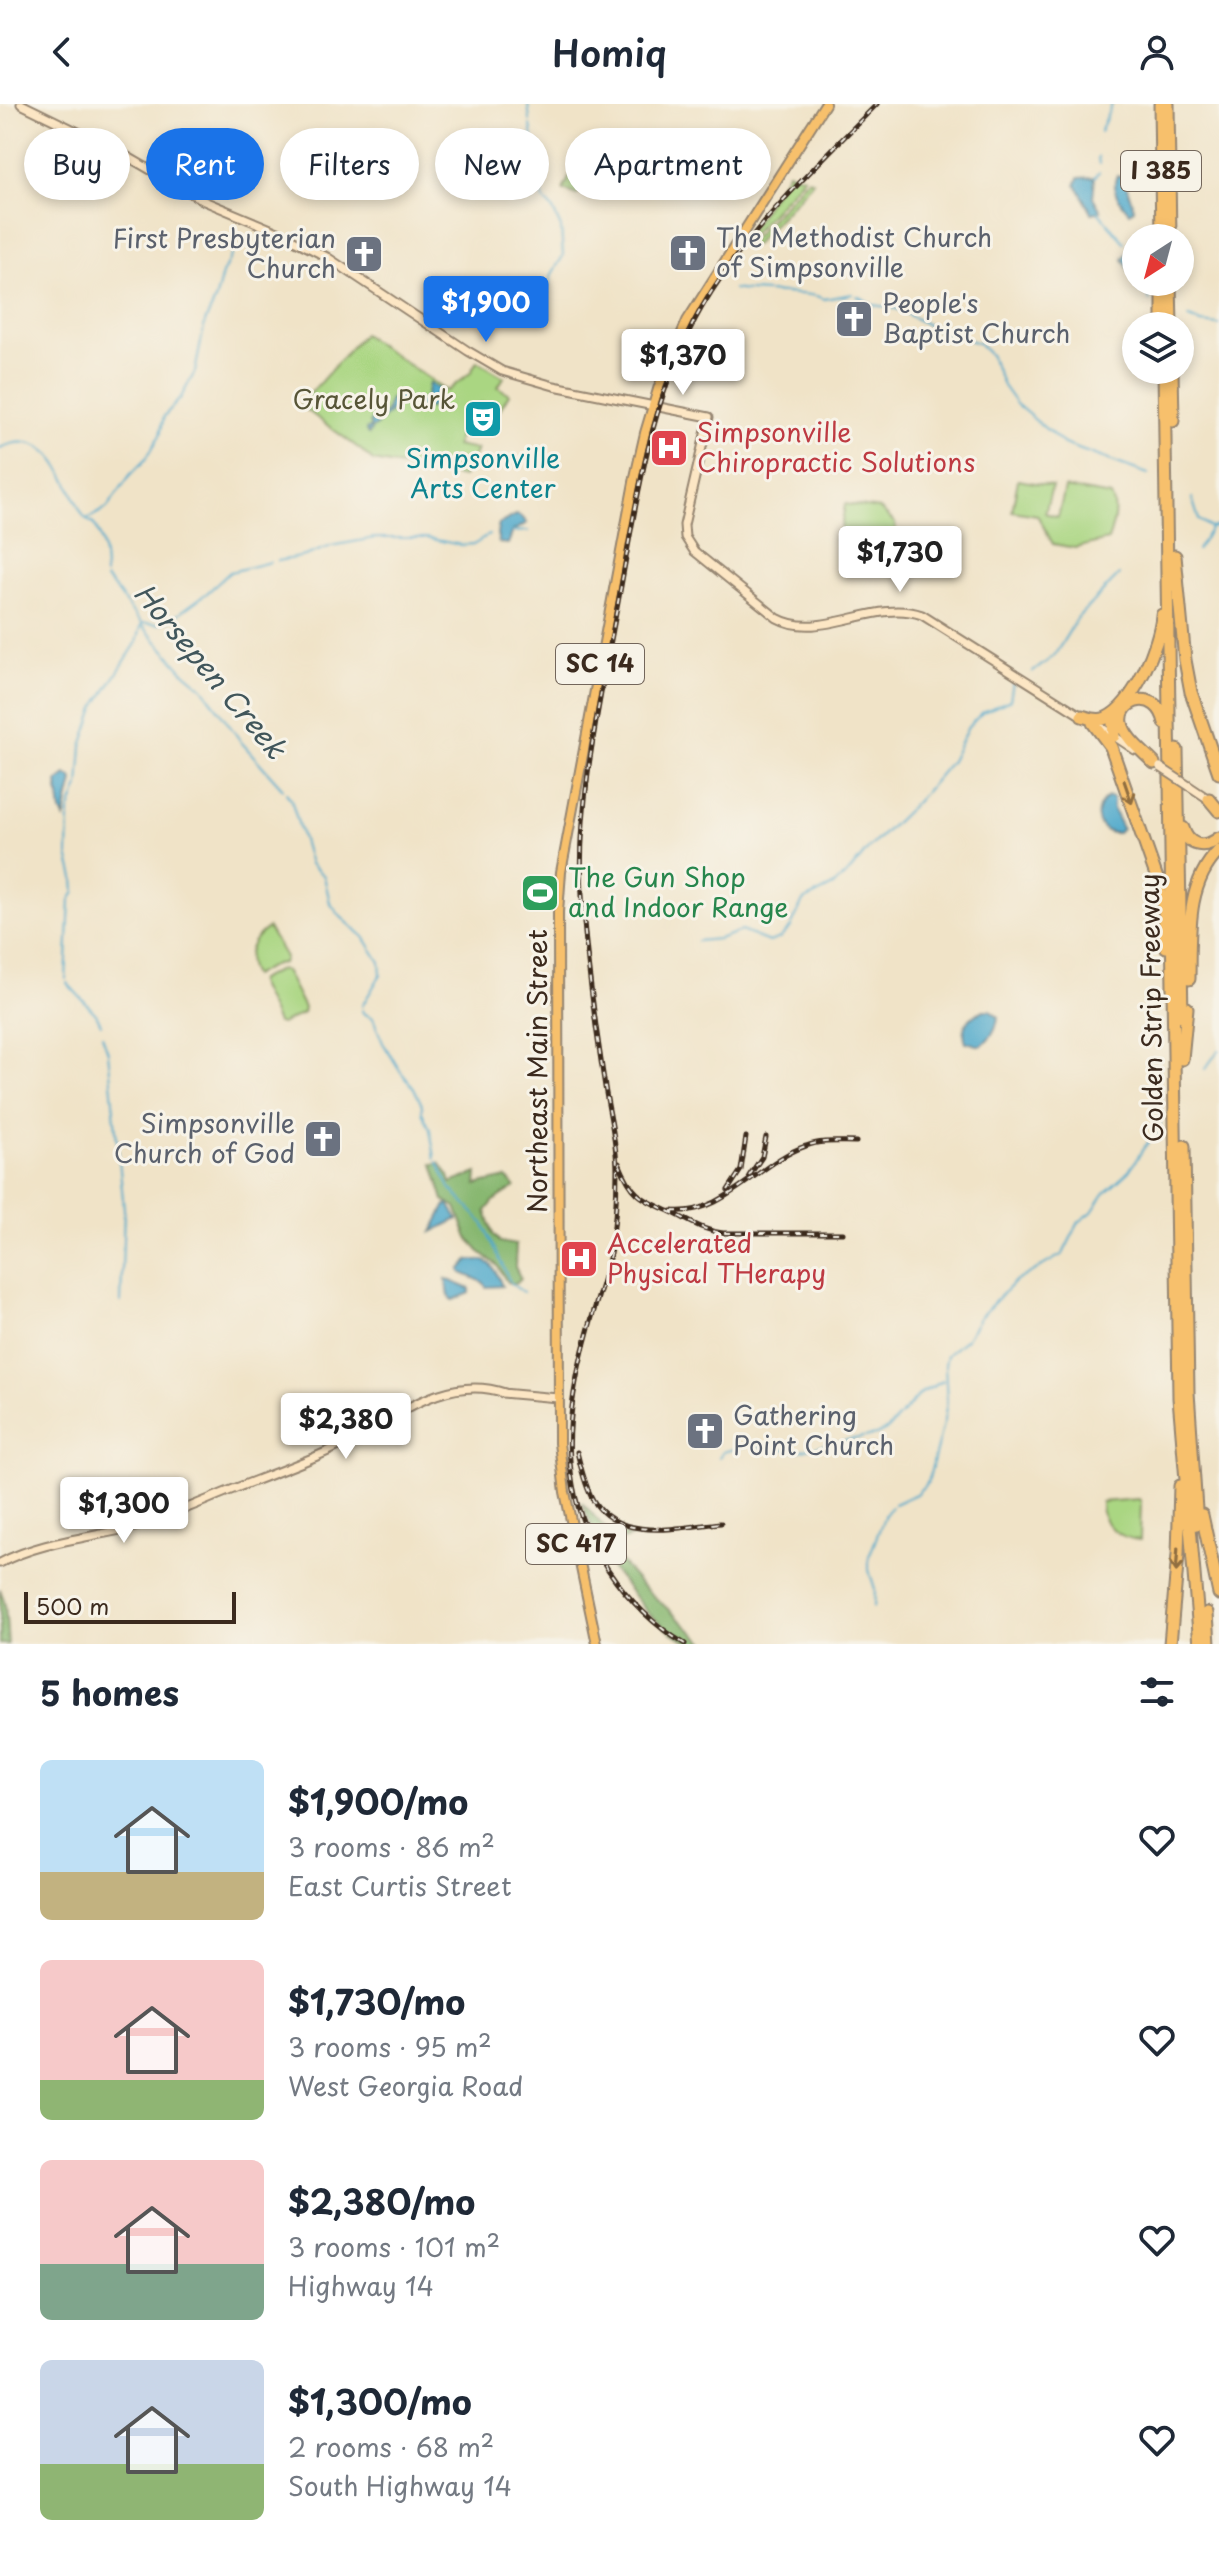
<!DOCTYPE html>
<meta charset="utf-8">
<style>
:root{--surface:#fff;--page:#f6f6f7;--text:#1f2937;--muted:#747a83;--accent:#1a73e8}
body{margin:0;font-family:"Playpen Sans",sans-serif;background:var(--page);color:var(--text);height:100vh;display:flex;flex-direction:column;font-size:30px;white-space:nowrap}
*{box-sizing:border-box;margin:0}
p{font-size:26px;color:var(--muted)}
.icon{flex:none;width:44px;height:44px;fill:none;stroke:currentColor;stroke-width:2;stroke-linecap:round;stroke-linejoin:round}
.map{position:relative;height:1540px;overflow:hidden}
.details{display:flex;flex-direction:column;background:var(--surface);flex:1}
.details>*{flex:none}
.hud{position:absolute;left:24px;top:24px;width:800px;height:72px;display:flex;gap:16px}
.needle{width:52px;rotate:216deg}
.controls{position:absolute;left:1122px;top:120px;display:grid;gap:16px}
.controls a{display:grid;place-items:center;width:72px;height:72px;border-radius:50%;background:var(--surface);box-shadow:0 4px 12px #0003;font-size:40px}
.scale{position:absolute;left:24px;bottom:20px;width:212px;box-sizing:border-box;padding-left:8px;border:4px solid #3b2a1e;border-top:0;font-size:22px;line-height:28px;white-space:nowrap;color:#3b2a1e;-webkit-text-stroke:6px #f7f3e8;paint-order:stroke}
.price{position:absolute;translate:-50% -68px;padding:0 18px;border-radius:8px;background:#fff;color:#222;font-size:26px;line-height:52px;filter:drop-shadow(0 2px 4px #0008)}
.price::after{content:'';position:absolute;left:50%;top:48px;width:24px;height:18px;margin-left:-12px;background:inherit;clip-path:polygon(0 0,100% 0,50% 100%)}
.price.on{background:var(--accent);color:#fff}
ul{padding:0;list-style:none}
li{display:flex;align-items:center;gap:24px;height:200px;padding:0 40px}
li span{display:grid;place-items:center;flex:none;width:224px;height:160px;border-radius:12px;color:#555}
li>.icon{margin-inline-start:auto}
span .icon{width:96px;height:96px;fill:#fffc;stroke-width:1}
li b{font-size:34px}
h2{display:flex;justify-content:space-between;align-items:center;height:96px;padding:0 40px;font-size:34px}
.chip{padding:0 28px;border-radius:36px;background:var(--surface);box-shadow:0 4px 12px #0003;font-size:28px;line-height:72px}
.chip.on{background:var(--accent);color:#fff}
header{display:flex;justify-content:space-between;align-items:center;height:104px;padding:0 40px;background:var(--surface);font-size:36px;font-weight:600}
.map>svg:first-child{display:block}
.green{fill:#aad682;stroke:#728050;stroke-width:2}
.forest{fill:#87b770;stroke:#617047;stroke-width:2}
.water{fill:#4da8cb;stroke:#446974;stroke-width:2}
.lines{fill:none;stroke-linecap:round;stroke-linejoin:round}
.stream{stroke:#4da8cb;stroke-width:2}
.secondary-casing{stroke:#968672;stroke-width:11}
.primary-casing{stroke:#968672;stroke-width:12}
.motorway-casing{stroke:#968672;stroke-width:15}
.secondary{stroke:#fce6c4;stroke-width:7}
.primary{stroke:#f7c06c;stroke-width:8}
.motorway{stroke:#f7c06c;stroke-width:11}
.rail-casing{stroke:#3b2a1e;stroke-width:5}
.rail{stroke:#f7f3e8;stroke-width:2;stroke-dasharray:6;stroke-linecap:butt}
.secondary-bridge-casing{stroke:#968672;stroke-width:11;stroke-linecap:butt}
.secondary-bridge{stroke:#fce6c4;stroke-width:7}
.oneway{stroke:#906e41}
.labels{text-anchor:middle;stroke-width:6;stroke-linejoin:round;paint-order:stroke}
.shield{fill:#f7f3e8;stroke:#73665b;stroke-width:2}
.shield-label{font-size:24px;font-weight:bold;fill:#3b2a1e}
.worship-label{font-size:26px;fill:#5b616d;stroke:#f7f3e8;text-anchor:start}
.park-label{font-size:26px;fill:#575537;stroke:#f7f3e8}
.health-label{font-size:26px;fill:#be3a42;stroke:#f7f3e8;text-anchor:start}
.culture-label{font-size:26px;fill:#0d838f;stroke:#f7f3e8}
.leisure-label{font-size:26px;fill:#27864d;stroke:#f7f3e8;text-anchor:start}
.street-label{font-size:26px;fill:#3b2a1e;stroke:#f7f3e8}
.water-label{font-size:28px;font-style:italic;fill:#41565b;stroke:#f7f3e8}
</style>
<header><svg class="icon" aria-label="back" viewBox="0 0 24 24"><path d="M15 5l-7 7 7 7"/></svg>Homiq<svg class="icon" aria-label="person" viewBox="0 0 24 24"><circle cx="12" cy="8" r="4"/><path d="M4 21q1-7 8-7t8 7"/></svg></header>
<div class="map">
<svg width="1219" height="1540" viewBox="0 0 1219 1540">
<rect width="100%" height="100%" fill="#f7f3e8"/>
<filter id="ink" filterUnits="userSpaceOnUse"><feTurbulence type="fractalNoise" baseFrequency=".0125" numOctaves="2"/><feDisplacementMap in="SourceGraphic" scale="16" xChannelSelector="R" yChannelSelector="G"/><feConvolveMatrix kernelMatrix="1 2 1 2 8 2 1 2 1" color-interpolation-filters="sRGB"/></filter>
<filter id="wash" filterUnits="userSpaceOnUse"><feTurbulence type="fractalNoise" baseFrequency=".006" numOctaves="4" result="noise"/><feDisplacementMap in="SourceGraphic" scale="32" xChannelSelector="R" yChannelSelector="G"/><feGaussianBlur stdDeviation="1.8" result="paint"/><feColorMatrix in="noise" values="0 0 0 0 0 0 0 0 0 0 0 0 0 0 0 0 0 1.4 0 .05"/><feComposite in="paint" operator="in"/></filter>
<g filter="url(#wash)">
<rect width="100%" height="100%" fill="#f0e3c7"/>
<!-- green -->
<path class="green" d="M 579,54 L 603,64 L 596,78 L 590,74 L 577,91 L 563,86 Z
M 788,68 L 804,73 L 745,138 L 743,137 Z
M 808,75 L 813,77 L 811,80 L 754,141 L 748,140 Z
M 363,230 L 447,287 L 470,269 L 477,257 L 504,273 L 498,283 L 509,290 L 494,315 L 491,314 L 495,306 L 482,299 L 474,302 L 461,325 L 456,342 L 477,346 L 463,373 L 373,357 L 361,346 L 300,301 Z
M 1018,376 L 1052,382 L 1045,409 L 1058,413 L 1065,384 L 1111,392 C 1118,405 1113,422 1108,436 L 1075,444 L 1053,440 L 1037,411 L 1012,407 Z
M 845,400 L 880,405 L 895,419 L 896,427 C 882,429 856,435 844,434 L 841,425 Z
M 268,824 L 285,853 L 283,859 L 275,860 L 253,872 C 243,853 250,835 268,824 Z
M 281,865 L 286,868 L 304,904 L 303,909 L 281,920 L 277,919 L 258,879 L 259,876 Z
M 1139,1395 L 1141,1398 L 1140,1436 C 1118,1434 1100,1421 1101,1398 Z"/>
<!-- forest -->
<path class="forest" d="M 440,1059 L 449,1072 L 451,1079 L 477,1069 L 476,1081 L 507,1074 L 515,1083 L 494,1097 L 486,1107 L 493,1130 L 500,1138 L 516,1141 L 515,1163 L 521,1175 L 516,1180 L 507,1178 L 497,1161 L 479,1147 L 468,1134 L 456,1103 L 444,1096 L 433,1060 Z
M 582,1399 C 606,1422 597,1425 632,1433 L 606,1441 L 639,1479 L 707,1540 L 691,1540 L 671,1528 L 648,1509 L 608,1460 Z
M 0,1485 L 5,1500 L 8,1540 L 0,1540 Z"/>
<!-- water -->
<path class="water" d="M 1117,71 L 1124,74 L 1134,105 L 1129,108 C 1119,96 1110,86 1117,71 Z
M 1095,73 L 1093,93 L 1101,107 L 1092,109 L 1076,80 L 1079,74 Z
M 1127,149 L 1134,151 L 1136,156 L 1136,178 L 1145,178 L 1141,185 L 1139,184 L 1123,155 Z
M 429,279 L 441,286 L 433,292 L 434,296 L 431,304 L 398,300 L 375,323 L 372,324 L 369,330 L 367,329 L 366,326 L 370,324 L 370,318 L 378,307 L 383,310 L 386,308 L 390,295 C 400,290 406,293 413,301 L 426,294 Z
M 516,411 L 522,413 L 527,419 L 513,427 L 508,440 L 499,439 L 497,430 L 499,420 Z
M 66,671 L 72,673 L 73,677 L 64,714 L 61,708 L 57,678 Z
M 1108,693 L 1113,694 L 1113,706 L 1122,724 L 1118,729 C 1095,730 1091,704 1108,693 Z
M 984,906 L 990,906 L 998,912 C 997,925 991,933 981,942 L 966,938 C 960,920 970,913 984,906 Z
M 449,1100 L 458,1115 L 432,1128 L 446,1101 Z
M 469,1156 C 494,1155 493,1162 502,1182 L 486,1183 L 483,1178 L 462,1169 L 460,1166 Z
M 446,1175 L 470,1185 L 470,1189 L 453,1196 L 449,1192 Z"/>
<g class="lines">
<!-- stream -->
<path class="stream" d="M 528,0 L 530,17
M 531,21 L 537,63
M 1100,28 L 1112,0
M 1098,53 L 1099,60
M 537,68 L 544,96 L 552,104 L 561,124 L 563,152 L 552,170 L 543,206
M 1095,73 L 1099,68
M 1098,108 L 1124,138
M 1144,183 L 1150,197
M 733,185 C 756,190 811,187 824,195 L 853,190
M 857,192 L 874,201 L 897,205 L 941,228 L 978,239 L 991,252 L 1003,282 L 1016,300 L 1064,340 L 1148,370
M 1189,214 L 1201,219 L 1219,221
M 0,344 C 45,323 62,365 77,399 C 79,404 82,411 86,415 C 94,422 89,413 95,422 C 103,435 105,457 105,471
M 1192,394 L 1199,416 L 1211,424
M 87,415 L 107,404 L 130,371 L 146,355 L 160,331 L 164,312 L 180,295 L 195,268 L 205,218 L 215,197 L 222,170 L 232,150
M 513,428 L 528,427
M 1197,446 L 1211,424 L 1219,422
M 278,457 L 305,452 L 331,442 L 375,434 L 426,434 L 461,441 L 475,440 L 489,431
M 106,475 C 120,488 127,505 141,518
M 143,519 L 159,520 L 170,516 L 207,489 L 230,468 L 270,458
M 142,521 L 185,569 L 203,584 L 242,639 L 283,685
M 1033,568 L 1054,552 L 1078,513 L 1119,471
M 286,689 L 291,695 L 310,760 L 324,772 L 330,799 L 341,813 L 364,833 L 380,858 L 381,870 L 362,902
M 697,837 L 718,835 L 741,827 L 769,838 L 780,834 L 791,823 L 803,797 L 833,782 L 851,766 L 868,745 L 917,697 L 951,657 L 968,623 L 983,608 L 1010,596 L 1013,578
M 66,875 L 70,796 L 75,788 L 74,774 L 68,751 L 69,708 L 79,682 L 82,642 L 95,604 L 137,538 L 142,519
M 67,879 L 96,910 L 101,920
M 362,906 L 363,909 L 373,914 L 383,939 L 401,968 L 414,984 L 422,1001 L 422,1008 L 430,1025 L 435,1054
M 102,931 L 108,948 L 124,1105 L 121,1198
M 1205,965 L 1219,946
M 438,1058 L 450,1084 L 483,1119 L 511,1180 L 523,1188
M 719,1353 L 723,1348 L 749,1341 L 798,1347 L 830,1339 L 876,1331 L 888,1325 L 921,1289 L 943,1277
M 894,1400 L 916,1390 L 928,1378 L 944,1316 L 947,1297 L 945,1261 L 947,1251 L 967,1234 L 979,1214 L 1013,1179 L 1063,1150 L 1079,1118 L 1092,1108 L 1104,1090 L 1129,1067 L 1145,1042 L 1160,1026 L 1161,982
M 874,1503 L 875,1485 L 869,1466 L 869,1453 L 885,1411 L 891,1403"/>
</g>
</g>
<g filter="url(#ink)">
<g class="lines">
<!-- secondary casing -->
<g class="secondary-casing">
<path id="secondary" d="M 21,0 L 123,50 L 204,97 L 278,128 L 327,153 L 468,247 L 502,267 L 554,282 L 709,313 L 684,421 L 685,433 L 694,447 L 777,514 C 820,538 875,494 922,511 L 1085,614
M 1099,622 L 1135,646
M 1189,682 L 1210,696
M 502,1289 L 558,1294
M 0,1459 C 42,1437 89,1434 134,1423 C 169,1413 203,1397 236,1384 C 282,1366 328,1350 370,1326 C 411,1301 455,1272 505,1289"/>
</g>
<!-- primary casing -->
<g class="primary-casing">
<path id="primary" d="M 597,1540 L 565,1388 L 559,1339 L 558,808 L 561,768 L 635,373 L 645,329 L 659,282 L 687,217 L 825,0"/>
</g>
<!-- motorway casing -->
<g class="motorway-casing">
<path id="motorway" d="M 1160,0 L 1162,134
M 1168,0 L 1170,134
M 1163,178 L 1163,222
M 1170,178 L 1171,222
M 1164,266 L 1179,1294 L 1200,1540
M 1172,266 L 1173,317
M 1175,452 L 1185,556 L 1191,588 L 1219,669
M 1082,612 C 1089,614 1098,618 1106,614 C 1134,601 1160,540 1162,511
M 1093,619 L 1111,643 L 1159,780 L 1164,808 L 1166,843
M 1114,632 L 1113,619 L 1117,608
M 1177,646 L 1182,912
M 1154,659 C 1144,648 1125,635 1122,619 C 1118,594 1158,584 1165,619
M 1209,695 L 1219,707
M 1183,724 C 1188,743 1205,745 1219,734
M 1189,875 C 1190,832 1185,780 1219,747
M 1182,955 L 1187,904
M 1184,1042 L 1188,1288 L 1197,1420
M 1202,1411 L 1219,1490
M 1207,1509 L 1209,1540
M 1170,1540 L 1178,1450 L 1180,1382"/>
</g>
<!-- secondary -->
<use href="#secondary" class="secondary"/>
<!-- primary -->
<use href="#primary" class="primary"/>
<!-- motorway -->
<use href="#motorway" class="motorway"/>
<!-- rail casing -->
<g class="rail-casing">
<path id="rail" d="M 619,1059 C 634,1096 644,1095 677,1111 C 693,1119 705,1127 723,1129 L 843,1129
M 749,1072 L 762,1053 L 766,1033
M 728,1086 L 741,1066 L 746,1033
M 672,1107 C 724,1112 760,1057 806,1042 C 821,1036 839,1038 856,1038
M 577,1348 C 581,1364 585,1382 593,1396 C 619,1439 680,1423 721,1419
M 685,1540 C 654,1522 627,1494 607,1464 C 557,1389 564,1314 587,1231 C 594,1204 604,1177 610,1150 C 615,1123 617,1093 617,1066 C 617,1039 609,1010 605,983 C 595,919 586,856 582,791 C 577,696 599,602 616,509 C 636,404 648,296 702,203 C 747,126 815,63 877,0"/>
</g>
<!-- rail -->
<use href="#rail" class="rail"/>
<!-- secondary-bridge casing -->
<g class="secondary-bridge-casing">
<path id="secondary-bridge" d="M 1160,663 L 1189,682"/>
</g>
<!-- secondary-bridge -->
<use href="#secondary-bridge" class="secondary-bridge"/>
</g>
<!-- one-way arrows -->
<defs><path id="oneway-shaft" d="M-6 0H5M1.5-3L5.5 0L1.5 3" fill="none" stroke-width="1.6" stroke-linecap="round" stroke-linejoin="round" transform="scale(2)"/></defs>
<g class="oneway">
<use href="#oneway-shaft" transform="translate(1128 688) rotate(71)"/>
<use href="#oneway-shaft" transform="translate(1177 1456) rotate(94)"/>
</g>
</g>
<!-- icons -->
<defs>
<g id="church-square" transform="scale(2)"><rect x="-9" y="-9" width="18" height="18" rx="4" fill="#6b7280" stroke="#f7f3e8"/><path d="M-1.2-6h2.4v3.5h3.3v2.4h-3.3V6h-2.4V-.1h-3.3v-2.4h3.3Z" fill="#fff"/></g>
<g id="theatre-square" transform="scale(2)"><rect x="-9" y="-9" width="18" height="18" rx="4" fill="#0f9aa8" stroke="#f7f3e8"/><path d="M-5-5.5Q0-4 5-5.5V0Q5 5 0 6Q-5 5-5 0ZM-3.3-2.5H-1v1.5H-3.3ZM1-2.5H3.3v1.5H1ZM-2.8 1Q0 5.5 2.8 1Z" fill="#fff"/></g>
<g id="hospital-square" transform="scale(2)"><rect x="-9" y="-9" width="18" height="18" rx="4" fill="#e0444e" stroke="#f7f3e8"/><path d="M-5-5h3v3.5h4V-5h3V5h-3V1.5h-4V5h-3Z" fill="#fff"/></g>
<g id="stadium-square" transform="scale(2)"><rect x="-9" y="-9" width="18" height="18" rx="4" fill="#2e9e5b" stroke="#f7f3e8"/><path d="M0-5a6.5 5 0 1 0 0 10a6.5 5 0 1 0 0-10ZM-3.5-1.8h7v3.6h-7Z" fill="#fff"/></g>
</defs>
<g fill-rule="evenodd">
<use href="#church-square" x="688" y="149"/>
<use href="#church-square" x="364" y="150"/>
<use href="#church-square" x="854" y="215"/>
<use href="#theatre-square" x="483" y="315"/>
<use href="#hospital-square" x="669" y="344"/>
<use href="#stadium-square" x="540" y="789"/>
<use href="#church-square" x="323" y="1035"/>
<use href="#hospital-square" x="579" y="1155"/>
<use href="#church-square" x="705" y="1327"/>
</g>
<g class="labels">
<!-- shield labels -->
<g class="shield">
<rect x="1121" y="47" width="80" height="40" rx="6"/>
<rect x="556" y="540" width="88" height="40" rx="6"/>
<rect x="526" y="1420" width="100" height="40" rx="6"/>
</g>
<g class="shield-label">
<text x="1161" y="75">I 385</text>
<text x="600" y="568">SC 14</text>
<text x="576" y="1448">SC 417</text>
</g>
<!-- worship labels -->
<g class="worship-label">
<text x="716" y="143">The Methodist Church<tspan x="716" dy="30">of Simpsonville</tspan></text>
<text x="336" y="144" text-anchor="end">First Presbyterian<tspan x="336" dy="30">Church</tspan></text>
<text x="882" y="209">People's<tspan x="882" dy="30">Baptist Church</tspan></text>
<text x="295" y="1029" text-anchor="end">Simpsonville<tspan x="295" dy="30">Church of God</tspan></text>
<text x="733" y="1321">Gathering<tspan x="733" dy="30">Point Church</tspan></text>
</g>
<!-- park labels -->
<g class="park-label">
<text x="374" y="305">Gracely Park</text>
</g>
<!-- health labels -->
<g class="health-label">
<text x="697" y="338">Simpsonville<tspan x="697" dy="30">Chiropractic Solutions</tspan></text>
<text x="607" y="1149">Accelerated<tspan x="607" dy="30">Physical THerapy</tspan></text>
</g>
<!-- culture labels -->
<g class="culture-label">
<text x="483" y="364">Simpsonville<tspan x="483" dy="30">Arts Center</tspan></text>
</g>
<!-- leisure labels -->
<g class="leisure-label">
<text x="568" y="783">The Gun Shop<tspan x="568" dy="30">and Indoor Range</tspan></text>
</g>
<!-- street labels -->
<g class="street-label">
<text transform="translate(1152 904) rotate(-91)" y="9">Golden Strip Freeway</text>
<text transform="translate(538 967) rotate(-90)" y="9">Northeast Main Street</text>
</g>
<!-- water labels -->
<g class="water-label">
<text transform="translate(210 567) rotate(50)" y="10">Horsepen Creek</text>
</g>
</g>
</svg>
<div class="controls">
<a><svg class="needle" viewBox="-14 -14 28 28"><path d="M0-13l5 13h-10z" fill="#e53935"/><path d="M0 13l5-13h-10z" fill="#747a83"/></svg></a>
<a><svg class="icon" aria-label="layers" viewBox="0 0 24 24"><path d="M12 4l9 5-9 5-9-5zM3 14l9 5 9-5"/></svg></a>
</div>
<div class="scale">500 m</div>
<b class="price on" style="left:486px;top:240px">$1,900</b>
<b class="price" style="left:683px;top:293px">$1,370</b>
<b class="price" style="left:900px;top:490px">$1,730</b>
<b class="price" style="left:346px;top:1357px">$2,380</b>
<b class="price" style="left:124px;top:1441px">$1,300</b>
<div class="hud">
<a class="chip">Buy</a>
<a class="chip on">Rent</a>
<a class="chip">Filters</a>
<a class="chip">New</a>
<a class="chip">Apartment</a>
</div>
</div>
<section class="details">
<h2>5 homes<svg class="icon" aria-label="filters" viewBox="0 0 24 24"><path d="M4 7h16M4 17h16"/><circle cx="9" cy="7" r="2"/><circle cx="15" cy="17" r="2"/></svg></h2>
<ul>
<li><span style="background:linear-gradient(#bfe0f5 70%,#c2b280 0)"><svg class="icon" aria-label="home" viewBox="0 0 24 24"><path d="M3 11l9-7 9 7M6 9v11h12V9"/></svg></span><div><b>$1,900/mo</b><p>3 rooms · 86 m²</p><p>East Curtis Street</p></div><svg class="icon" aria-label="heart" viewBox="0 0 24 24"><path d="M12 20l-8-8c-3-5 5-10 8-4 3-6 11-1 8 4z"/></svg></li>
<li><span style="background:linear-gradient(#f6c9c9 75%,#8fb573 0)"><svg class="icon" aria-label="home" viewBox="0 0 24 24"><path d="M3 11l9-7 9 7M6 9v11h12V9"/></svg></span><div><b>$1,730/mo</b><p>3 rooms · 95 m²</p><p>West Georgia Road</p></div><svg class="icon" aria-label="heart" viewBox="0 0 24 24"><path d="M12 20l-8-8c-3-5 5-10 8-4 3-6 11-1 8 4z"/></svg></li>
<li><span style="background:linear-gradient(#f6c9c9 65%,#7fa58c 0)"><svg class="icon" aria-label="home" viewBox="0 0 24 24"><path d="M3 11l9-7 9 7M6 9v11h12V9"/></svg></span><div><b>$2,380/mo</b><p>3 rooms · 101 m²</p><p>Highway 14</p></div><svg class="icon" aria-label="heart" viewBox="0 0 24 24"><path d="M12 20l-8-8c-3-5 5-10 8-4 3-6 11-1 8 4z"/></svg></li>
<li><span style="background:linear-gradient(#c9d6e8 65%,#8fb573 0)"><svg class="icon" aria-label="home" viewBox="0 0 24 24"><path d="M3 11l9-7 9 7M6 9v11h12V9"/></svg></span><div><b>$1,300/mo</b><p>2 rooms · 68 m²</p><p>South Highway 14</p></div><svg class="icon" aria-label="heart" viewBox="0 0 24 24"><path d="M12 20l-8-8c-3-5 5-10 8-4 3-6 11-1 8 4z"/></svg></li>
</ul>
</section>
